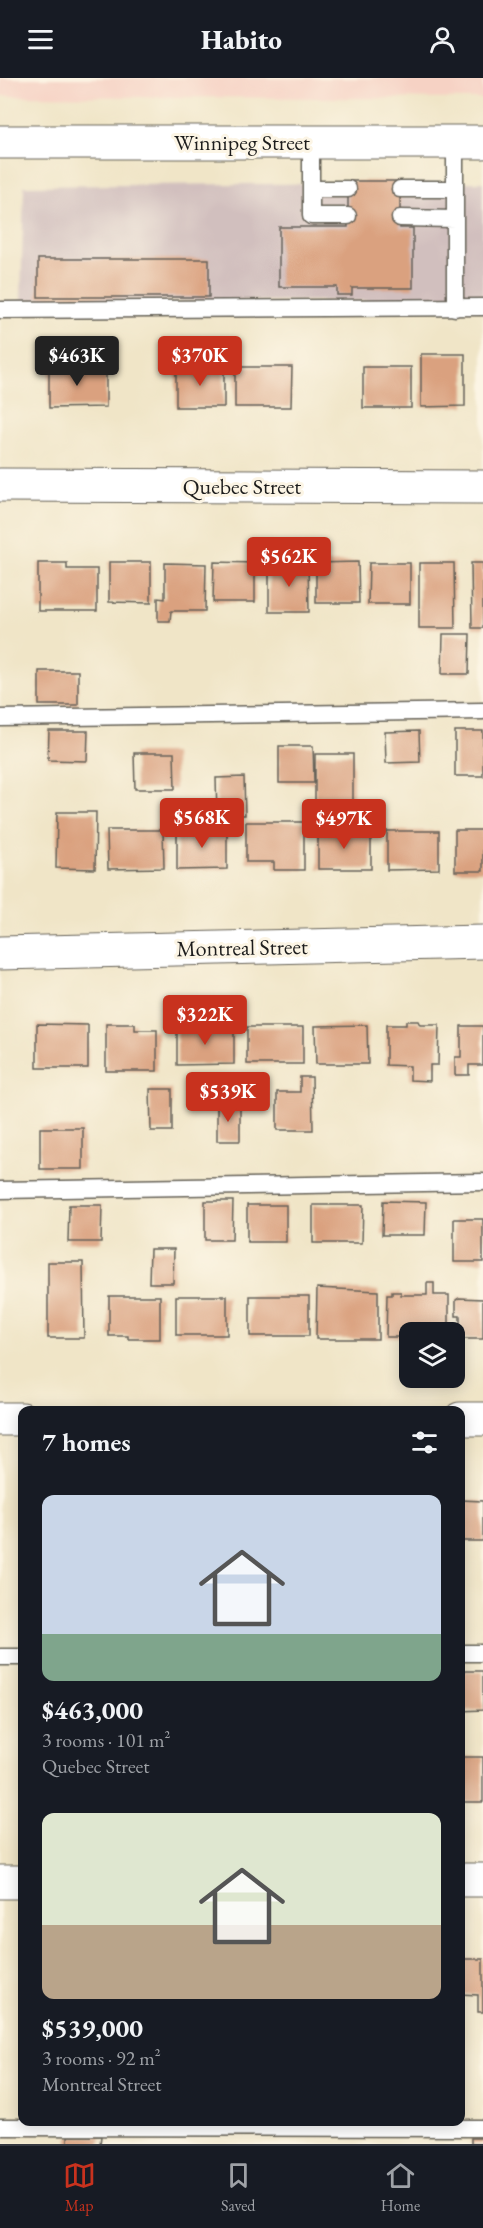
<!DOCTYPE html>
<meta charset="utf-8">
<style>
:root{--surface:#171b24;--page:#242831;--text:#f1f3f6;--muted:#9ea1a6;--line:#363941;--accent:#c8321e}
body{margin:0;font-family:"EB Garamond",serif;background:var(--page);color:var(--text);height:100vh;display:flex;flex-direction:column;font-size:22px;white-space:nowrap}
*{box-sizing:border-box;margin:0}
p{font-size:20px;color:var(--muted)}
.icon{flex:none;width:33px;height:33px;fill:none;stroke:currentColor;stroke-width:2;stroke-linecap:round;stroke-linejoin:round}
.map{position:relative;flex:1;overflow:hidden}
.drawer{position:absolute;left:18px;top:1328px;width:447px;height:720px;display:flex;flex-direction:column;background:var(--surface);border-radius:12px;box-shadow:0 3px 15px #0003}
.drawer>*{flex:none}
.controls{position:absolute;left:399px;top:1244px;display:grid;gap:12px}
.controls a{display:grid;place-items:center;width:66px;height:66px;border-radius:12px;background:var(--surface);box-shadow:0 3px 15px #0003;font-size:30px}
.price{position:absolute;translate:-50% -51px;padding:0 14px;border-radius:6px;background:var(--accent);color:#fff;font-size:20px;line-height:39px;filter:drop-shadow(0 2px 3px #0008)}
.price::after{content:'';position:absolute;left:50%;top:36px;width:18px;height:14px;margin-left:-9px;background:inherit;clip-path:polygon(0 0,100% 0,50% 100%)}
.price.selected{background:#222;color:#fff}
ul{padding:0;list-style:none}
li{display:grid;align-content:center;gap:12px;height:318px;padding:0 24px}
li span{display:grid;place-items:center;height:186px;border-radius:12px;color:#555}
li>.icon{margin-inline-start:auto}
span .icon{width:108px;height:108px;fill:#fffc;stroke-width:1}
li b{font-size:26px}
h2{display:flex;justify-content:space-between;align-items:center;height:72px;padding:0 24px;font-size:26px}
header{display:flex;justify-content:space-between;align-items:center;height:78px;padding:0 24px;background:var(--surface);font-size:27px;font-weight:800}
.tabs{display:flex;justify-content:space-around;align-items:center;height:84px;border-top:2px solid var(--line);background:var(--surface);font-size:16px;color:var(--muted)}
.tabs a{display:grid;justify-items:center;gap:3px}
.tabs .selected{color:var(--accent)}
.map>svg:first-child{display:block}
.built{fill:#f6d2c4}
.industrial{fill:#d1bfbe}
.building{fill:#daa17f}
.lines{fill:none;stroke-linecap:round;stroke-linejoin:round}
.lane-casing{stroke:#666258;stroke-width:19}
.street-casing{stroke:#666258;stroke-width:35}
.secondary-casing{stroke:#666258;stroke-width:35}
.lane{stroke:#fff;stroke-width:16}
.street{stroke:#fff;stroke-width:33}
.secondary{stroke:#fff;stroke-width:33}
.labels{text-anchor:middle;stroke-width:6;stroke-linejoin:round;paint-order:stroke}
.street-label{font-size:22px;fill:#1c1c1c;stroke:#fcf5e5}
</style>
<header><svg class="icon" aria-label="menu" viewBox="0 0 24 24"><path d="M4 6h16M4 12h16M4 18h16"/></svg>Habito<svg class="icon" aria-label="person" viewBox="0 0 24 24"><circle cx="12" cy="8" r="4"/><path d="M4 21q1-7 8-7t8 7"/></svg></header>
<div class="map">
<svg width="483" height="2066" viewBox="0 0 483 2066">
<rect width="100%" height="100%" fill="#fcf5e5"/>
<filter id="ink" filterUnits="userSpaceOnUse"><feTurbulence type="fractalNoise" baseFrequency=".0167" numOctaves="2"/><feDisplacementMap in="SourceGraphic" scale="12" xChannelSelector="R" yChannelSelector="G"/><feConvolveMatrix kernelMatrix="1 2 1 2 8 2 1 2 1" color-interpolation-filters="sRGB"/></filter>
<filter id="wash" filterUnits="userSpaceOnUse"><feTurbulence type="fractalNoise" baseFrequency=".008" numOctaves="4" result="noise"/><feDisplacementMap in="SourceGraphic" scale="24" xChannelSelector="R" yChannelSelector="G"/><feGaussianBlur stdDeviation="1.35" result="paint"/><feColorMatrix in="noise" values="0 0 0 0 0 0 0 0 0 0 0 0 0 0 0 0 0 1.4 0 .05"/><feComposite in="paint" operator="in"/></filter>
<g filter="url(#wash)">
<rect width="100%" height="100%" fill="#f0e5c7"/>
<!-- built -->
<path class="built" d="M 0,0 L 483,0 L 483,21 L 0,18 Z"/>
<!-- industrial -->
<path class="industrial" d="M 483,104 L 483,223 L 21,223 L 24,108 Z"/>
<g id="blocks">
<!-- building -->
<path class="building" d="M 348,103 L 400,103 L 400,150 L 413,150 L 413,210 L 352,210 L 352,217 L 337,217 L 337,209 L 279,209 L 279,149 L 348,149 Z
M 38,181 L 209,181 L 209,219 L 38,219 Z
M 421,276 L 465,276 L 465,328 L 421,329 Z
M 49,289 L 106,289 L 106,329 L 49,330 Z
M 176,289 L 224,289 L 224,329 L 176,329 Z
M 235,289 L 292,289 L 291,329 L 235,329 Z
M 363,289 L 411,289 L 411,330 L 363,330 Z
M 109,484 L 151,484 L 151,525 L 109,524 Z
M 214,484 L 255,485 L 255,524 L 213,524 Z
M 358,484 L 359,525 L 316,525 L 316,485 Z
M 38,485 L 67,485 L 67,491 L 97,491 L 97,533 L 38,533 Z
M 165,485 L 206,486 L 205,533 L 171,533 L 170,543 L 158,543 L 158,520 L 165,521 Z
M 369,485 L 410,485 L 410,526 L 368,526 Z
M 419,485 L 454,485 L 455,550 L 419,550 Z
M 471,485 L 483,485 L 483,550 L 472,550 Z
M 269,486 L 308,486 L 309,534 L 269,534 Z
M 443,556 L 470,556 L 469,596 L 442,596 Z
M 39,593 L 78,593 L 78,627 L 39,627 Z
M 49,653 L 88,653 L 87,683 L 48,682 Z
M 419,653 L 420,684 L 386,685 L 385,654 Z
M 455,653 L 483,653 L 483,698 L 455,698 Z
M 279,668 L 313,668 L 314,705 L 279,705 Z
M 134,675 L 174,675 L 175,711 L 135,711 Z
M 315,676 L 353,676 L 353,723 L 315,724 Z
M 244,699 L 245,737 L 217,737 L 216,700 Z
M 57,734 L 96,734 L 95,791 L 56,790 Z
M 246,744 L 304,744 L 304,792 L 274,792 L 274,784 L 246,784 Z
M 177,751 L 227,751 L 227,791 L 177,792 Z
M 107,752 L 163,752 L 164,790 L 108,791 Z
M 318,752 L 371,752 L 371,791 L 318,791 Z
M 455,752 L 483,752 L 483,793 L 455,793 Z
M 387,753 L 439,753 L 439,791 L 387,792 Z
M 406,943 L 418,943 L 420,947 L 439,947 L 438,987 L 430,987 L 430,1003 L 410,1002 L 410,988 L 386,987 L 386,947 L 406,947 Z
M 37,946 L 88,947 L 88,990 L 37,990 Z
M 106,946 L 135,946 L 135,952 L 157,952 L 157,993 L 106,993 Z
M 367,947 L 368,986 L 316,986 L 315,948 Z
M 461,948 L 483,948 L 483,987 L 469,987 L 469,997 L 455,997 L 455,979 L 461,979 Z
M 177,949 L 234,949 L 234,986 L 177,987 Z
M 247,949 L 303,949 L 303,986 L 247,986 Z
M 300,999 L 312,999 L 313,1052 L 277,1052 L 277,1014 L 300,1014 Z
M 150,1011 L 172,1011 L 172,1053 L 151,1053 Z
M 217,1027 L 240,1027 L 240,1063 L 217,1063 Z
M 40,1050 L 83,1050 L 83,1091 L 40,1091 Z
M 205,1123 L 233,1123 L 232,1162 L 205,1162 Z
M 383,1123 L 426,1124 L 425,1157 L 382,1157 Z
M 69,1127 L 102,1127 L 101,1164 L 68,1164 Z
M 247,1127 L 286,1127 L 286,1164 L 247,1164 Z
M 313,1127 L 363,1127 L 362,1165 L 313,1165 Z
M 454,1141 L 483,1141 L 483,1184 L 454,1184 Z
M 150,1171 L 174,1171 L 173,1205 L 149,1205 Z
M 48,1184 L 83,1184 L 84,1260 L 48,1260 Z
M 427,1205 L 434,1205 L 434,1217 L 449,1217 L 449,1254 L 410,1254 L 410,1259 L 386,1259 L 387,1217 L 392,1217 L 392,1214 L 401,1214 L 401,1217 L 427,1217 Z
M 317,1210 L 378,1213 L 378,1261 L 316,1261 Z
M 109,1218 L 160,1218 L 160,1261 L 128,1261 L 128,1258 L 109,1258 Z
M 176,1218 L 227,1218 L 227,1257 L 176,1257 Z
M 250,1218 L 309,1218 L 309,1258 L 250,1258 Z
M 459,1220 L 483,1221 L 483,1261 L 460,1261 L 460,1238 L 456,1238 L 456,1222 Z
M 460,1422 L 483,1423 L 483,1463 L 460,1463 Z
M 460,1593 L 483,1593 L 483,1632 L 460,1633 Z
M 460,1679 L 483,1679 L 483,1724 L 460,1724 Z
M 460,1881 L 483,1881 L 483,1934 L 478,1934 L 478,1917 L 460,1916 Z
M 68,2058 L 101,2058 L 100,2066 L 68,2066 Z
M 471,2060 L 483,2060 L 483,2066 L 471,2066 Z"/>
</g>
</g>
<g filter="url(#ink)">
<use href="#blocks" fill-opacity="0" stroke="#666258" stroke-width="1.5"/>
<g class="lines">
<!-- lane casing -->
<g class="lane-casing">
<path id="lane" d="M 311,64 L 311,138 L 348,138
M 455,64 L 455,230
M 311,111 L 348,111
M 400,111 L 455,111
M 400,140 L 455,141
M 0,232 L 483,229
M 0,640 L 483,633
M 0,1112 L 483,1104
M 460,1575 L 483,1575
M 0,1579 L 22,1579
M 0,2049 L 483,2050"/>
</g>
<!-- street casing -->
<g class="street-casing">
<path id="street" d="M 0,407 L 483,409
M 0,875 L 483,864
M 0,1341 L 22,1341
M 460,1341 L 483,1341
M 460,1802 L 483,1802
M 0,1804 L 22,1804"/>
</g>
<!-- secondary casing -->
<g class="secondary-casing">
<path id="secondary" d="M 0,64 L 483,64"/>
</g>
<!-- lane -->
<use href="#lane" class="lane"/>
<!-- street -->
<use href="#street" class="street"/>
<!-- secondary -->
<use href="#secondary" class="secondary"/>
</g>
</g>
<g class="labels">
<!-- street labels -->
<g class="street-label">
<text x="242" y="72">Winnipeg Street</text>
<text x="242" y="416">Quebec Street</text>
<text transform="translate(242 869) rotate(-1)" y="8">Montreal Street</text>
</g>
</g>
</svg>
<div class="controls">
<a><svg class="icon" aria-label="layers" viewBox="0 0 24 24"><path d="M12 4l9 5-9 5-9-5zM3 14l9 5 9-5"/></svg></a>
</div>
<b class="price selected" style="left:77px;top:309px">$463K</b>
<b class="price" style="left:200px;top:309px">$370K</b>
<b class="price" style="left:289px;top:510px">$562K</b>
<b class="price" style="left:202px;top:771px">$568K</b>
<b class="price" style="left:344px;top:772px">$497K</b>
<b class="price" style="left:205px;top:968px">$322K</b>
<b class="price" style="left:228px;top:1045px">$539K</b>
<section class="drawer">
<h2>7 homes<svg class="icon" aria-label="filters" viewBox="0 0 24 24"><path d="M4 7h16M4 17h16"/><circle cx="9" cy="7" r="2"/><circle cx="15" cy="17" r="2"/></svg></h2>
<ul>
<li><span style="background:linear-gradient(#c9d6e8 75%,#7fa58c 0)"><svg class="icon" aria-label="home" viewBox="0 0 24 24"><path d="M3 11l9-7 9 7M6 9v11h12V9"/></svg></span><div><b>$463,000</b><p>3 rooms · 101 m²</p><p>Quebec Street</p></div></li>
<li><span style="background:linear-gradient(#dfe7d0 60%,#b9a48a 0)"><svg class="icon" aria-label="home" viewBox="0 0 24 24"><path d="M3 11l9-7 9 7M6 9v11h12V9"/></svg></span><div><b>$539,000</b><p>3 rooms · 92 m²</p><p>Montreal Street</p></div></li>
</ul>
</section>
</div>
<nav class="tabs">
<a class="selected"><svg class="icon" aria-label="map" viewBox="0 0 24 24"><path d="M3 6l6-2 6 2 6-2v14l-6 2-6-2-6 2zM9 4v14M15 6v14"/></svg>Map</a>
<a><svg class="icon" aria-label="saved" viewBox="0 0 24 24"><path d="M7 4h10v16l-5-4-5 4z"/></svg>Saved</a>
<a><svg class="icon" aria-label="home" viewBox="0 0 24 24"><path d="M3 11l9-7 9 7M6 9v11h12V9"/></svg>Home</a>
</nav>
